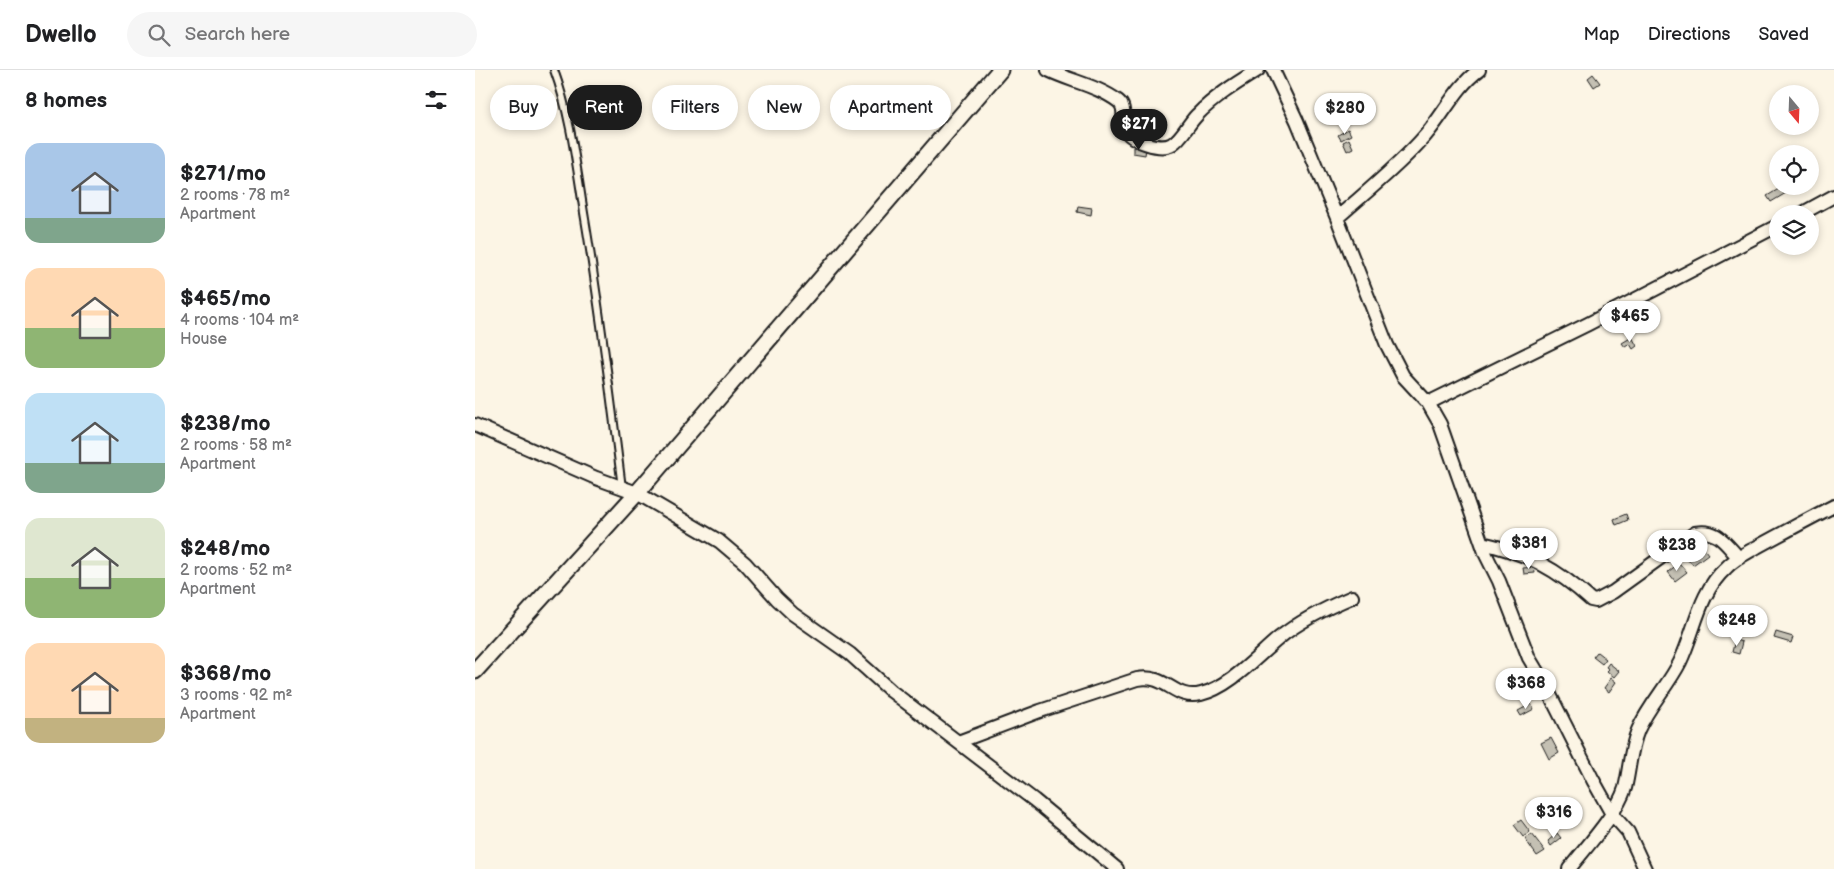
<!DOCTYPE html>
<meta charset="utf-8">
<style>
:root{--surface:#fff;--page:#f6f6f6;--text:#202124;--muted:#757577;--line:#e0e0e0;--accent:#1c1c1c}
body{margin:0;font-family:"Balsamiq Sans",sans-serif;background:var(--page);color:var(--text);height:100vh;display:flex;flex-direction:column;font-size:19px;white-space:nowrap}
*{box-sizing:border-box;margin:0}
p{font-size:16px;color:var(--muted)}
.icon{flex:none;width:28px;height:28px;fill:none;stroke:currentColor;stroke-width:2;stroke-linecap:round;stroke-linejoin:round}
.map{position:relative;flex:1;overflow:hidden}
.drawer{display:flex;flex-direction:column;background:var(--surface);width:475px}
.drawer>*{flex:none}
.top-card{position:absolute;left:15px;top:15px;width:475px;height:45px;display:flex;gap:10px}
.needle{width:32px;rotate:161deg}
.tools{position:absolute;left:1294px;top:15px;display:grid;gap:10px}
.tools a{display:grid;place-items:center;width:50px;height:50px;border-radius:50%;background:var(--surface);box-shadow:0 2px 8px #0003;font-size:25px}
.price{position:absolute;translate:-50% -42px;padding:0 11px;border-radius:18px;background:#fff;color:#222;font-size:16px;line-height:32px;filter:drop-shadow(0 1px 2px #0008)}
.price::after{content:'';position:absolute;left:50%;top:30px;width:15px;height:11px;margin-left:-8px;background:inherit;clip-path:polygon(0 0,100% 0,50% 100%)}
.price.selected{background:var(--accent);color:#fff}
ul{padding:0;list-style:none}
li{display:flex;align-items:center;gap:15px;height:125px;padding:0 25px}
li span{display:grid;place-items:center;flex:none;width:140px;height:100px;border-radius:15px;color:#555}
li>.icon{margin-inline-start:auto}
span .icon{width:60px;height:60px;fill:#fffc;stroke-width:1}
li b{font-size:21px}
h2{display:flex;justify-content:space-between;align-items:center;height:60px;padding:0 25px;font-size:21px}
.tag{padding:0 18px;border-radius:22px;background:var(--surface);box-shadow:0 2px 8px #0003;font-size:18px;line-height:45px}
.tag.selected{background:var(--accent);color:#fff}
header{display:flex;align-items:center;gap:30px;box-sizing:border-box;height:70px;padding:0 25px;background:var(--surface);border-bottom:1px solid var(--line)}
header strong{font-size:24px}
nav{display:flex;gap:28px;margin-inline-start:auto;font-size:18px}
.search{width:350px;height:45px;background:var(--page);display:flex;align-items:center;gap:12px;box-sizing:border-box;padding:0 18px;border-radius:28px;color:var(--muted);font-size:19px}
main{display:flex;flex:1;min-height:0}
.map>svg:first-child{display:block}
.building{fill:#c4c0b3;stroke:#1c1c1c}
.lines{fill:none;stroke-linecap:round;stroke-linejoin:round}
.service-casing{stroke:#1c1c1c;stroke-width:10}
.minor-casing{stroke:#1c1c1c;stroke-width:16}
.tertiary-casing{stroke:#1c1c1c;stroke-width:19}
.service{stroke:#fcf5e5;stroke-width:6}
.minor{stroke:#fcf5e5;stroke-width:12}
.tertiary{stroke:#fcf5e5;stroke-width:15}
</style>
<header>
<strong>Dwello</strong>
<div class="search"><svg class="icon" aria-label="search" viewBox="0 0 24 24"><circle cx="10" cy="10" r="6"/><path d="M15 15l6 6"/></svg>Search here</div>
<nav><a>Map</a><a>Directions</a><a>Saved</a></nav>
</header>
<main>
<section class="drawer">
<h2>8 homes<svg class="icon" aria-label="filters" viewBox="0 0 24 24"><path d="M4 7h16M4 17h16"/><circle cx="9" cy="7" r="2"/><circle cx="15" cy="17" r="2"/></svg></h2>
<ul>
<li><span style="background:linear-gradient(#a9c7e8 75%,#7fa58c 0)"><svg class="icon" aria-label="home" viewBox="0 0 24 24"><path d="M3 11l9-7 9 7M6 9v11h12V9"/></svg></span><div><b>$271/mo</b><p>2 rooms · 78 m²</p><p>Apartment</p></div></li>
<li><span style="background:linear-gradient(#ffd9b3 60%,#8fb573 0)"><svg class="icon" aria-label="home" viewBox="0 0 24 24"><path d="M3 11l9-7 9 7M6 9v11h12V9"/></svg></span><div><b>$465/mo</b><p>4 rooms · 104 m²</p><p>House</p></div></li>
<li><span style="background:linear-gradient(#bfe0f5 70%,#7fa58c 0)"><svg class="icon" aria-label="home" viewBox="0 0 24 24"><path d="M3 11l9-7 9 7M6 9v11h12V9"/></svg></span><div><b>$238/mo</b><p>2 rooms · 58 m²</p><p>Apartment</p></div></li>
<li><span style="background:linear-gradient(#dfe7d0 60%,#8fb573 0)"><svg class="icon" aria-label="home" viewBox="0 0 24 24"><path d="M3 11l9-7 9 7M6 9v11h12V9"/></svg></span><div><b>$248/mo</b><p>2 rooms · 52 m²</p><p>Apartment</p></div></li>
<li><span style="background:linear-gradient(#ffd9b3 75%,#c2b280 0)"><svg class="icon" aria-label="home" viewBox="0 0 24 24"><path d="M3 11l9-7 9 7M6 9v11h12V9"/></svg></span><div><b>$368/mo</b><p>3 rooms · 92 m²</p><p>Apartment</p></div></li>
</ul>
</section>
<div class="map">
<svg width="1359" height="799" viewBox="0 0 1359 799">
<rect width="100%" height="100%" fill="#fcf5e5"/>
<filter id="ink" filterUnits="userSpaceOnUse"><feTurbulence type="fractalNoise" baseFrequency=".02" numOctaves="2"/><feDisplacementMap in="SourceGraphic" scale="10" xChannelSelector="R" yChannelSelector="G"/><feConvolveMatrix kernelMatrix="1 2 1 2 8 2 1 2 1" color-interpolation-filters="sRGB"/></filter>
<g filter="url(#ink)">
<!-- building -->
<path class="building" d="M 1118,4 L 1125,13 L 1119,17 L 1113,8 Z
M 873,59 L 876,65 L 866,70 L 863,65 Z
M 874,69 L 878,78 L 872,81 L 868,72 Z
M 658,77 L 671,79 L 670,85 L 658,83 Z
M 1307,117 L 1311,123 L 1296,132 L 1292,126 Z
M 603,136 L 617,138 L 616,145 L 602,142 Z
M 1157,267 L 1162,276 L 1158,279 L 1155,274 L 1150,277 L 1147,273 Z
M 1151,444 L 1153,450 L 1141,455 L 1139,449 Z
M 1227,476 L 1233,484 L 1218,495 L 1212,488 Z
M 1204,493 L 1212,502 L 1200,511 L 1193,502 Z
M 1059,497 L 1060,503 L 1049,504 L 1048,498 Z
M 1301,562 L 1318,567 L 1316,573 L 1299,568 Z
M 1260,570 L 1267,572 L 1264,584 L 1257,582 Z
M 1122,582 L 1131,589 L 1127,594 L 1118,587 Z
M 1134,593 L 1144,601 L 1139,607 L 1132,601 L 1134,599 L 1131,597 Z
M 1136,608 L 1141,612 L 1134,622 L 1129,618 Z
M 1056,634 L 1059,639 L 1046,646 L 1043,641 Z
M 1076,668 L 1084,683 L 1074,689 L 1066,673 Z
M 1046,750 L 1055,762 L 1048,767 L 1039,755 Z
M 1082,763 L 1086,768 L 1076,776 L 1073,771 Z
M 1057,764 L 1070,781 L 1062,786 L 1050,769 Z"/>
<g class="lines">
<!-- service casing -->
<g class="service-casing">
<path id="service" d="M 79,0 C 96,46 102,101 110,149 C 125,239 136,328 147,418"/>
</g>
<!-- minor casing -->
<g class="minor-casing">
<path id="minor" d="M 573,0 C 595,11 623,16 643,31 C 652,38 646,49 650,59 C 656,71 686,81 697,74 C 707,68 713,54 722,45 C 739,27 762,13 783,0
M 798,0 L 822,51 L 862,148 L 912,275 L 928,306 L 953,333 L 965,354 L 1011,485 L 1024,511 L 1054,588 L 1069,613 L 1118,710 L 1137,744 L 1153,762 L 1170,799
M 1326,144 L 1359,126
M 862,148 C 891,122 925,95 950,66 C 969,44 981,17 1004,0
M 953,333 L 1113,254 L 1302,156
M 0,355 L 121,408 L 162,423 L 244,471 L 270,493 L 302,529 L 318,544 L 375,584 L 416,621 L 559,730 L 642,799
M 1007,473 C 1052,483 1082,499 1116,530 L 1121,531 L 1138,522 L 1220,463 C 1243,459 1249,472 1264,488
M 483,672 L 565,641 L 662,609 C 692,603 699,631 726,624 C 755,617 781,587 804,568 C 826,550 851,538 877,527
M 1094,799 C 1111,777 1142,744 1150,718 C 1155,698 1155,679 1163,660 C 1174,635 1193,616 1205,592 C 1220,561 1224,522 1251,498 C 1259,489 1272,483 1282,477 C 1308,463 1333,449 1359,436"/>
</g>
<!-- tertiary casing -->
<g class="tertiary-casing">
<path id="tertiary" d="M 0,601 L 162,423 L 525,0"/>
</g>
<!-- service -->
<use href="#service" class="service"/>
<!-- minor -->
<use href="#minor" class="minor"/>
<!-- tertiary -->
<use href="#tertiary" class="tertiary"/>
</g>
</g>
</svg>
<div class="tools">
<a><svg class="needle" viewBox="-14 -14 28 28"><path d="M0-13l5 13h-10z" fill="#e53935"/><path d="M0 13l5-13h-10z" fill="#757577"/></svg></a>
<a><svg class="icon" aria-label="locate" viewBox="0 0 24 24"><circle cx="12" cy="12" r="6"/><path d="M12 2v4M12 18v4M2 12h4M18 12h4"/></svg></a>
<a><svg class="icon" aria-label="layers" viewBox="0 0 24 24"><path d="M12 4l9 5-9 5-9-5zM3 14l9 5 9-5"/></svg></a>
</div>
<b class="price" style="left:870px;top:65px">$280</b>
<b class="price selected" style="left:664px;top:81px">$271</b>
<b class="price" style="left:1155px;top:273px">$465</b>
<b class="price" style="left:1054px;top:500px">$381</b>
<b class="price" style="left:1202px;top:502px">$238</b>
<b class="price" style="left:1262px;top:577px">$248</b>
<b class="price" style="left:1051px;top:640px">$368</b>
<b class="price" style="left:1079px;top:769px">$316</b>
<div class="top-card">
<a class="tag">Buy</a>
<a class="tag selected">Rent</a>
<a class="tag">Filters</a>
<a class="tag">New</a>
<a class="tag">Apartment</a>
</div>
</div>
</main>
